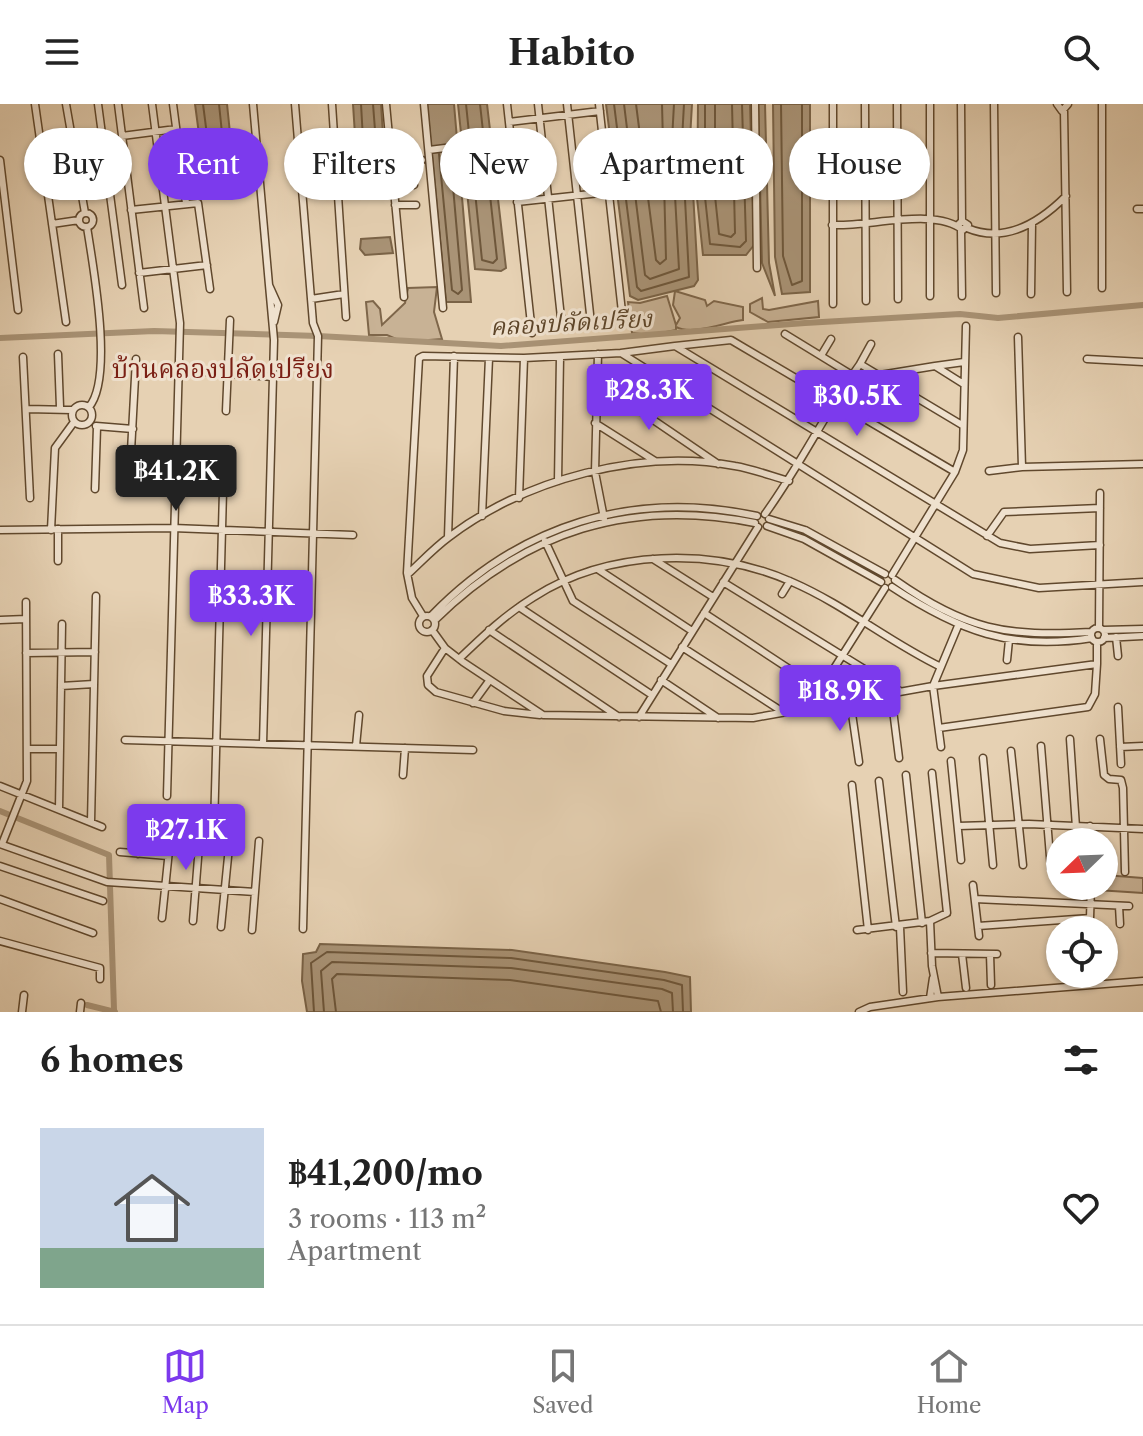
<!DOCTYPE html>
<meta charset="utf-8">
<style>
:root{--surface:#fff;--page:#f6f6f6;--text:#222;--muted:#767676;--line:#e0e0e0;--accent:#7c3aed}
body{margin:0;font-family:"Libre Caslon Text","Noto Serif Thai",serif;background:var(--page);color:var(--text);height:100vh;display:flex;flex-direction:column;font-size:30px;white-space:nowrap}
*{box-sizing:border-box;margin:0}
p{font-size:26px;color:var(--muted)}
.icon{flex:none;width:44px;height:44px;fill:none;stroke:currentColor;stroke-width:2;stroke-linecap:round;stroke-linejoin:round}
.map{position:relative;height:908px;overflow:hidden}
.drawer{display:flex;flex-direction:column;background:var(--surface);flex:1}
.drawer>*{flex:none}
.hud{position:absolute;left:24px;top:24px;width:1096px;height:72px;display:flex;gap:16px}
.needle{width:52px;rotate:247deg}
.controls{position:absolute;left:1046px;top:724px;display:grid;gap:16px}
.controls a{display:grid;place-items:center;width:72px;height:72px;border-radius:50%;background:var(--surface);box-shadow:0 2px 6px #0004;font-size:40px}
.price{position:absolute;translate:-50% -68px;padding:0 18px;border-radius:8px;background:var(--accent);color:#fff;font-size:26px;line-height:52px;filter:drop-shadow(0 2px 4px #0008)}
.price::after{content:'';position:absolute;left:50%;top:48px;width:24px;height:18px;margin-left:-12px;background:inherit;clip-path:polygon(0 0,100% 0,50% 100%)}
.price.on{background:#222;color:#fff}
ul{padding:0;list-style:none}
li{display:flex;align-items:center;gap:24px;height:200px;padding:0 40px}
li+li{border-top:2px solid var(--line)}
li span{display:grid;place-items:center;flex:none;width:224px;height:160px;border-radius:0px;color:#555}
li>.icon{margin-inline-start:auto}
span .icon{width:96px;height:96px;fill:#fffc;stroke-width:1}
li b{font-size:34px}
h2{display:flex;justify-content:space-between;align-items:center;height:96px;padding:0 40px;font-size:34px}
.pill{padding:0 28px;border-radius:36px;background:var(--surface);box-shadow:0 2px 6px #0004;font-size:28px;line-height:72px}
.pill.on{background:var(--accent);color:#fff}
header{display:flex;justify-content:space-between;align-items:center;height:104px;padding:0 40px;background:var(--surface);font-size:36px;font-weight:700}
.menu{display:flex;justify-content:space-around;align-items:center;height:112px;border-top:2px solid var(--line);background:var(--surface);font-size:22px;color:var(--muted)}
.menu a{display:grid;justify-items:center;gap:4px}
.menu .on{color:var(--accent)}
.map>svg:first-child{display:block}
.green{fill:#c8b295;stroke:#7e664a;stroke-width:2}
.water{fill:#a99376;stroke:#7a6347;stroke-width:2}
.lines{fill:none;stroke-linecap:round;stroke-linejoin:round}
.shore{stroke:#6e573b;stroke-width:2}
.canal{stroke:#a99376;stroke-width:6}
.minor-casing{stroke:#60482d;stroke-width:9}
.minor{stroke:#efe1ce;stroke-width:6}
.labels{text-anchor:middle;stroke-width:6;stroke-linejoin:round;paint-order:stroke}
.water-label{font-size:24px;font-style:italic;fill:#5d4529;stroke:#efe1ce}
.quarter-label{font-size:26px;fill:#7a1f14;stroke:#efe1ce}
</style>
<header><svg class="icon" aria-label="menu" viewBox="0 0 24 24"><path d="M4 6h16M4 12h16M4 18h16"/></svg>Habito<svg class="icon" aria-label="search" viewBox="0 0 24 24"><circle cx="10" cy="10" r="6"/><path d="M15 15l6 6"/></svg></header>
<div class="map">
<svg width="1143" height="908" viewBox="0 0 1143 908">
<rect width="100%" height="100%" fill="#e6d1b3"/>
<filter id="stains"><feTurbulence type="fractalNoise" baseFrequency=".0025" numOctaves="4"/><feColorMatrix values="0 0 0 0 .2 0 0 0 0 .09 0 0 0 0 .02 0 0 0 .5 -.17"/></filter>
<radialGradient id="worn" r=".72"><stop offset=".6" stop-color="#630" stop-opacity="0"/><stop offset="1" stop-color="#630" stop-opacity=".3"/></radialGradient>
<!-- green -->
<path class="green" d="M 437,183 L 434,208 L 442,235 L 403,238 L 387,231 L 369,231 L 366,198 L 373,197 L 380,205 L 382,221 L 405,199 L 408,184 Z
M 675,187 L 705,196 L 707,202 L 714,197 L 743,203 L 743,216 C 725,218 693,232 676,223 L 676,226 L 651,231 L 632,229 L 628,198 L 640,199 L 667,192 L 676,221 L 680,214 L 673,201 Z
M 762,194 L 763,205 L 769,206 L 818,197 L 819,213 L 768,218 L 750,208 L 750,200 Z
M 1104,771 L 1143,774 L 1143,789 L 1097,786 L 1096,782 L 1104,782 Z"/>
<!-- water -->
<path class="water" d="M 195,0 L 227,0 L 235,78 L 206,83 Z
M 353,0 L 381,0 L 385,62 L 382,64 L 357,62 Z
M 427,0 L 454,0 L 471,198 L 446,198 Z
M 458,0 L 487,0 L 506,164 L 501,167 L 475,165 Z
M 606,0 L 692,0 L 690,35 L 698,176 L 694,182 L 638,196 L 630,192 Z
M 698,0 L 750,0 L 754,141 L 746,151 L 703,151 L 697,94 Z
M 758,0 L 765,0 L 769,159 L 775,192 L 762,159 Z
M 773,0 L 810,0 L 810,188 L 782,190 L 775,153 Z
M 373,72 L 384,73 L 387,87 L 361,90 L 360,75 Z
M 390,133 L 393,149 L 365,151 L 360,145 L 361,135 Z
M 320,840 L 512,846 L 665,868 L 690,873 L 691,908 L 307,908 L 302,877 L 303,850 L 316,848 Z"/>
<g class="lines">
<!-- shore -->
<path class="shore" d="M 203,0 L 212,70 L 216,73 L 226,68 L 219,0
M 361,0 L 364,53 L 373,56 L 377,52 L 373,0
M 466,0 L 482,156 L 493,159 L 497,155 L 480,0
M 614,0 L 637,183 L 641,187 L 689,173 L 682,36 L 684,0
M 624,0 L 645,171 L 650,175 L 679,165 L 672,36 L 674,0
M 636,0 L 656,156 L 660,160 L 666,155 L 662,0
M 705,0 L 705,93 L 710,140 L 740,143 L 746,137 L 742,0
M 715,0 L 715,92 L 719,130 L 731,133 L 735,129 L 732,0
M 781,0 L 783,152 L 792,181 L 802,177 L 802,0
M 439,50 L 452,186 L 458,190 L 462,186 L 450,48
M 314,908 L 311,859 L 327,848 L 511,854 L 664,876 L 682,881 L 683,908
M 324,908 L 321,867 L 332,858 L 511,864 L 662,885 L 672,889 L 673,908
M 336,908 L 332,875 L 337,870 L 510,876 L 658,897 L 661,908"/>
<!-- canal -->
<path class="canal" d="M 0,234 L 154,227 L 318,232 L 501,242 L 805,219 L 960,210 L 998,214 L 1143,201
M 0,707 L 109,751 L 114,906
M 87,901 L 115,908"/>
<!-- minor casing -->
<g class="minor-casing">
<path id="minor" d="M 35,0 L 66,218
M 66,0 L 85,109
M 98,0 L 122,181
M 118,0 L 144,204
M 152,0 L 180,219 L 167,692
M 173,0 L 186,99
M 253,0 L 269,181
M 295,0 L 313,219 L 318,232 L 303,825
M 332,0 L 346,213
M 386,0 L 404,193
M 424,0 L 443,204
M 507,0 L 532,229
M 538,0 L 562,223
M 567,0 L 591,219
M 599,0 L 623,217
M 755,0 L 757,164
M 833,0 L 833,200
M 865,0 L 866,197
M 897,0 L 898,195
M 930,0 L 930,192
M 961,0 L 962,117
M 994,0 L 996,189
M 1057,0 L 1062,7 L 1068,0
M 1102,0 L 1102,184
M 1064,7 L 1067,188
M 509,18 L 600,7
M 122,32 L 176,25
M 429,46 L 453,43
M 0,56 L 18,206
M 391,61 L 422,56
M 393,83 L 414,81
M 517,98 L 609,88
M 395,101 L 416,101
M 1137,105 L 1143,105
M 131,106 L 198,99 L 210,185
M79 116a7 7 0 1 1 14 0a7 7 0 1 1-14 0Z
M 52,120 L 79,116
M 832,121 C 869,123 935,103 963,126 L 968,121 L 962,117 L 958,121
M 87,123 C 93,162 114,274 89,303
M 967,124 C 1005,140 1040,118 1066,92
M 961,126 L 962,192
M 139,169 L 207,161
M 1031,190 L 1032,120
M 311,195 L 344,190
M 785,230 L 852,271
M 1018,233 L 1022,363 L 1143,360
M 871,240 L 860,260 L 962,321
M 675,242 L 731,236 L 955,368 L 963,346 L 966,222
M 621,249 L 675,242 L 1000,439 L 1030,445 L 1100,441
M 58,250 L 60,303
M 598,250 L 595,368 L 604,414
M 822,250 L 831,235
M 23,253 L 30,394
M 1087,255 L 1143,258
M 935,262 L 964,258
M 179,266 L 273,273
M 880,271 L 935,262 L 962,279
M 596,277 L 718,360
M72 311a10 10 0 1 1 20 0a10 10 0 1 1-20 0Z
M 27,305 L 72,306
M 226,307 L 230,216
M 595,319 L 655,357
M 96,322 L 133,325
M 989,367 L 1022,363
M 558,377 L 560,253
M 129,384 L 136,255
M 95,385 L 97,323
M 519,394 L 524,254
M 765,410 C 800,362 825,309 860,260
M 482,412 L 489,254
M 769,415 L 805,426 L 885,470
M 767,422 L 804,435 L 881,478
M 58,425 L 58,457
M 0,426 L 173,424 L 353,431
M 51,426 L 55,344 L 74,318
M 987,432 L 1004,408 L 1100,404
M 448,433 L 454,252
M 545,437 L 573,497 L 671,560
M 653,455 L 713,493
M 599,466 L 692,527
M 408,470 C 421,458 434,444 449,433 C 526,375 640,344 735,362 C 753,365 771,372 789,377
M 892,471 L 955,368
M 895,476 C 966,526 1006,533 1091,528
M 723,478 L 900,587
M 892,483 C 959,527 1011,547 1092,534
M 782,490 L 790,477
M 519,503 L 652,591
M 704,509 L 838,597
M419 520a8 8 0 1 1 16 0a8 8 0 1 1-16 0Z
M 423,512 L 412,494 L 407,469 L 419,254 L 423,252 L 524,254 L 621,249 L 973,470 L 1039,484 L 1143,478
M 431,512 C 519,421 633,385 757,412
M 0,516 L 26,515
M 435,516 C 526,427 630,394 755,419
M1091 531a7 7 0 1 1 14 0a7 7 0 1 1-14 0Z
M 1099,524 L 1100,389
M 432,526 L 445,544 L 463,558 L 543,611 L 753,614 L 933,582 L 1097,560 L 1097,538
M 489,526 L 619,613
M 1103,526 L 1143,525
M 1116,533 L 1118,552
M 1104,534 L 1143,532
M 682,543 L 783,608
M 445,544 L 427,572 L 428,581 L 436,588 L 504,607 L 540,611
M 26,549 L 95,548
M 459,555 C 483,532 506,510 534,493 C 609,445 713,443 792,478 C 845,501 889,538 941,563
M 1007,556 L 1009,536
M 661,576 L 718,614
M 61,582 L 94,580
M 891,590 L 899,654
M 871,593 L 869,580 L 874,571
M 850,596 L 859,658
M 473,599 L 489,577
M 1118,603 L 1121,660
M 809,604 L 885,484
M 639,613 L 758,423
M 939,624 L 1088,603 L 1095,590 L 1097,560
M 1070,635 L 1077,738
M 1100,635 L 1104,671 L 1109,675 L 1121,676 L 1123,684 L 1125,768
M 125,636 L 473,646
M 263,640 L 274,236 L 269,181 L 278,201 L 274,218
M 356,642 L 359,611
M 1041,642 L 1051,765
M 941,643 L 933,582 L 958,522
M 1120,643 L 1143,642
M 27,645 L 60,645
M 1011,647 L 1023,761
M 983,654 L 993,761
M 951,657 L 961,756
M 403,671 L 405,644
M 906,671 L 922,819
M 879,677 L 896,823
M 852,681 L 868,826
M 0,682 L 102,723
M 59,705 L 62,520
M 91,718 L 96,492
M 958,722 L 1029,720 L 1143,725
M 1090,722 L 1091,738
M 214,725 L 223,387
M 0,740 L 107,778 L 255,788
M 2,740 L 27,677 L 26,498
M 120,748 L 168,752
M 138,750 L 140,725
M 0,762 L 103,797
M 973,781 L 979,832
M 0,795 L 93,829
M 975,795 L 1129,802
M 1119,802 L 1120,820
M 162,814 L 171,727
M 193,817 L 200,729
M 930,817 L 932,862 L 938,893
M 978,822 L 1090,814 L 1091,782
M 221,823 L 230,733
M 900,823 L 903,888
M 252,826 L 259,737
M 857,826 L 930,817 L 947,809 L 932,669
M 0,837 L 100,864 L 100,875
M 931,849 L 997,850
M 962,850 L 966,884
M 990,850 L 991,881
M 930,894 L 933,874
M 22,908 L 24,891
M 80,908 L 81,899
M 859,908 L 870,903 L 938,893 L 1143,877"/>
</g>
<!-- minor -->
<use href="#minor" class="minor"/>
</g>
<g class="labels">
<!-- water labels -->
<g class="water-label">
<text transform="translate(571 219) rotate(-3)" y="8">คลองปลัดเปรียง</text>
</g>
<!-- quarter labels -->
<g class="quarter-label">
<text x="223" y="274">บ้านคลองปลัดเปรียง</text>
</g>
</g>
<rect width="100%" height="100%" filter="url(#stains)"/>
<rect width="100%" height="100%" fill="url(#worn)"/>
</svg>
<div class="controls">
<a><svg class="needle" viewBox="-14 -14 28 28"><path d="M0-13l5 13h-10z" fill="#e53935"/><path d="M0 13l5-13h-10z" fill="#767676"/></svg></a>
<a><svg class="icon" aria-label="locate" viewBox="0 0 24 24"><circle cx="12" cy="12" r="6"/><path d="M12 2v4M12 18v4M2 12h4M18 12h4"/></svg></a>
</div>
<b class="price" style="left:649px;top:328px">฿28.3K</b>
<b class="price" style="left:857px;top:334px">฿30.5K</b>
<b class="price on" style="left:176px;top:409px">฿41.2K</b>
<b class="price" style="left:251px;top:534px">฿33.3K</b>
<b class="price" style="left:840px;top:629px">฿18.9K</b>
<b class="price" style="left:186px;top:768px">฿27.1K</b>
<div class="hud">
<a class="pill">Buy</a>
<a class="pill on">Rent</a>
<a class="pill">Filters</a>
<a class="pill">New</a>
<a class="pill">Apartment</a>
<a class="pill">House</a>
</div>
</div>
<section class="drawer">
<h2>6 homes<svg class="icon" aria-label="filters" viewBox="0 0 24 24"><path d="M4 7h16M4 17h16"/><circle cx="9" cy="7" r="2"/><circle cx="15" cy="17" r="2"/></svg></h2>
<ul>
<li><span style="background:linear-gradient(#c9d6e8 75%,#7fa58c 0)"><svg class="icon" aria-label="home" viewBox="0 0 24 24"><path d="M3 11l9-7 9 7M6 9v11h12V9"/></svg></span><div><b>฿41,200/mo</b><p>3 rooms · 113 m²</p><p>Apartment</p></div><svg class="icon" aria-label="heart" viewBox="0 0 24 24"><path d="M12 20l-8-8c-3-5 5-10 8-4 3-6 11-1 8 4z"/></svg></li>
</ul>
</section>
<nav class="menu">
<a class="on"><svg class="icon" aria-label="map" viewBox="0 0 24 24"><path d="M3 6l6-2 6 2 6-2v14l-6 2-6-2-6 2zM9 4v14M15 6v14"/></svg>Map</a>
<a><svg class="icon" aria-label="saved" viewBox="0 0 24 24"><path d="M7 4h10v16l-5-4-5 4z"/></svg>Saved</a>
<a><svg class="icon" aria-label="home" viewBox="0 0 24 24"><path d="M3 11l9-7 9 7M6 9v11h12V9"/></svg>Home</a>
</nav>
